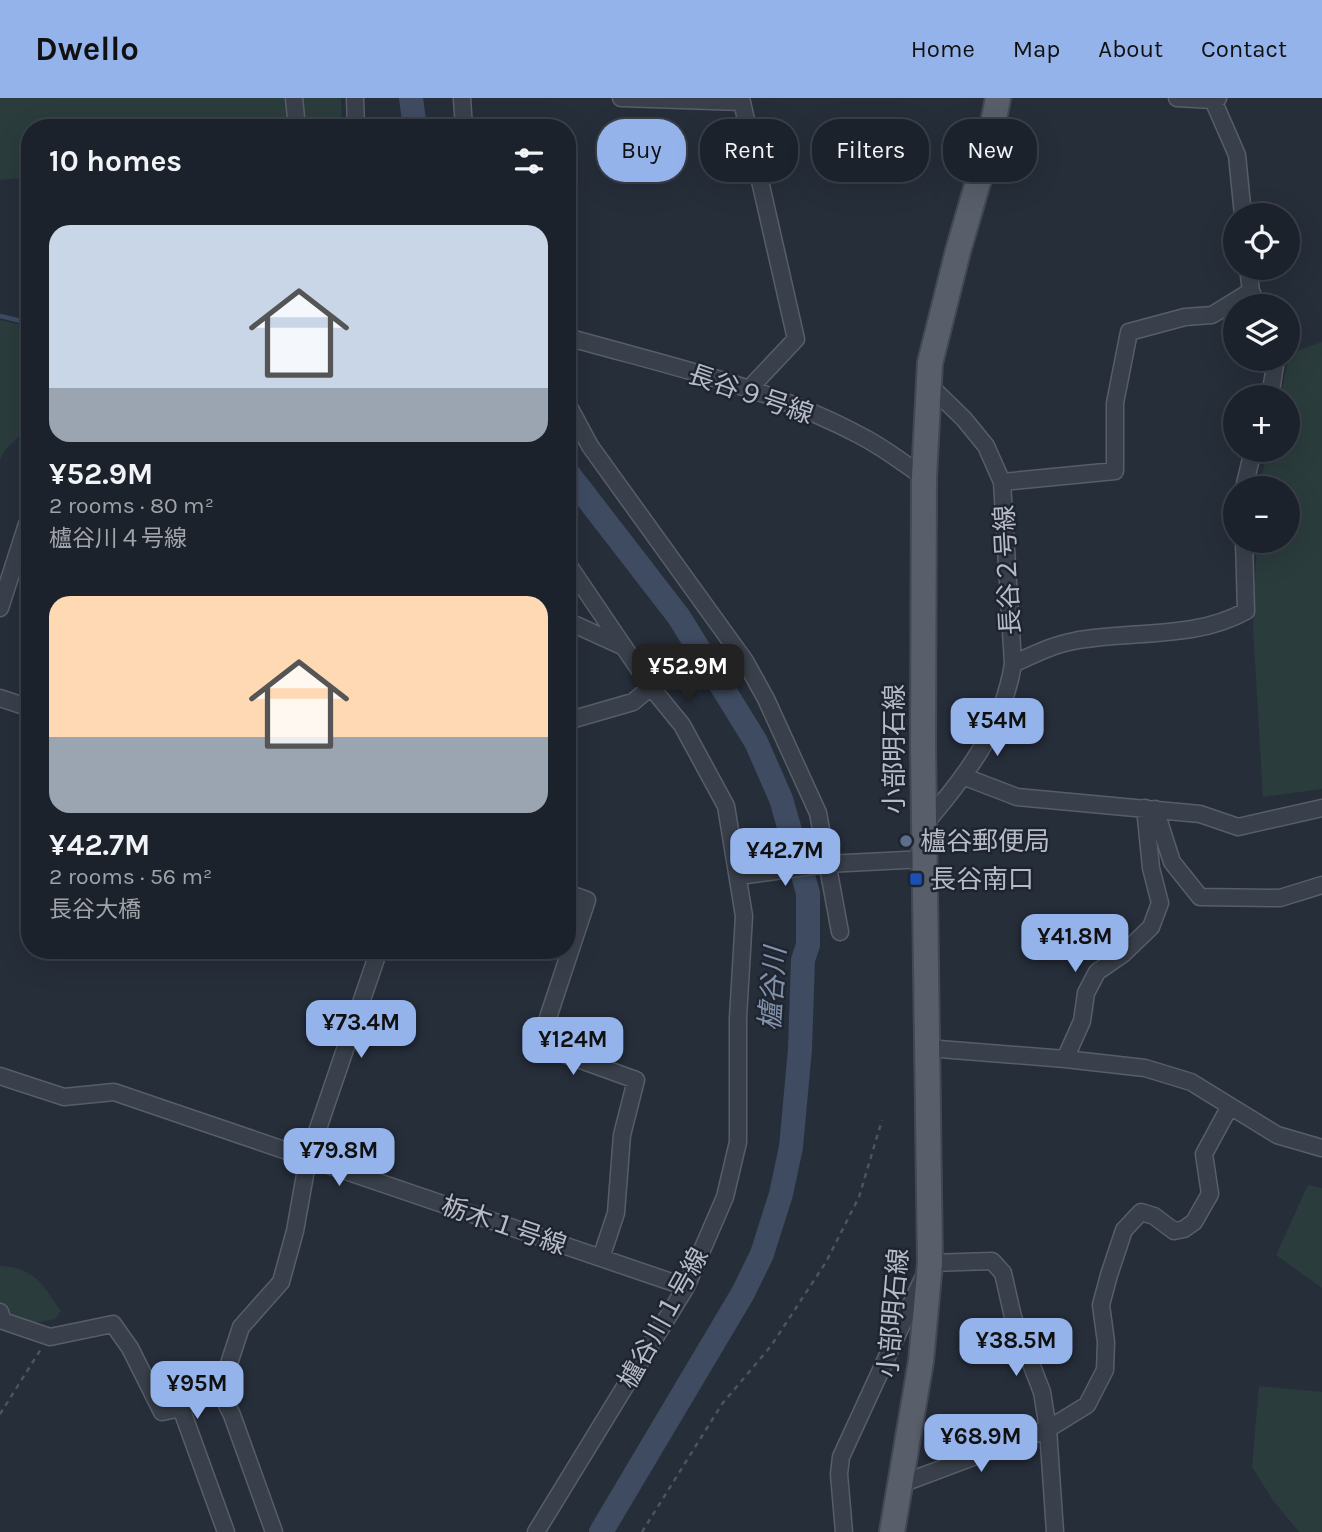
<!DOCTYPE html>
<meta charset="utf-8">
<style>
:root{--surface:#1c222c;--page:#252a34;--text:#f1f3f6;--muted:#a0a4a9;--line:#3a3f48;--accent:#95b3eb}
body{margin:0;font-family:Karla,"Noto Sans JP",sans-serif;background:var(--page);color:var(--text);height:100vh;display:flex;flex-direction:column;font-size:26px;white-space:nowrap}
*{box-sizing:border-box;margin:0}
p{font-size:23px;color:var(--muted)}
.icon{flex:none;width:38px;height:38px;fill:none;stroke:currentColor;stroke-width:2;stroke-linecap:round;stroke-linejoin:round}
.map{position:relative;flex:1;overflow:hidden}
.drawer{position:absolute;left:21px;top:21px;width:555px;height:840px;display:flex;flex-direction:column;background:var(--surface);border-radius:28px;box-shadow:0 7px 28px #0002,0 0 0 2px var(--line)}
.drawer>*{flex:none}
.banner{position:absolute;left:597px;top:21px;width:620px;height:63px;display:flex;gap:14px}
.buttons{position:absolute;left:1223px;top:105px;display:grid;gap:14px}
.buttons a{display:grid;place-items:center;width:77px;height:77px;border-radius:50%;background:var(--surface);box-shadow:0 7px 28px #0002,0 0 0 2px var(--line);font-size:35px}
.price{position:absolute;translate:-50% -60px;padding:0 16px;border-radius:14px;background:var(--accent);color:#111;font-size:23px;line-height:46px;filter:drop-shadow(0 2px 4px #0008)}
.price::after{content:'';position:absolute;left:50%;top:42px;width:21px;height:16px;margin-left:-10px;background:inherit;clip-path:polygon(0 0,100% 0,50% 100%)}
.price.selected{background:#222;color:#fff}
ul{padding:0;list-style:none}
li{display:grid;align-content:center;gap:14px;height:371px;padding:0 28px}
li span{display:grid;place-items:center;height:217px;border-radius:21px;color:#555}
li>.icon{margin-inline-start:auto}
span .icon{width:126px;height:126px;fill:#fffc;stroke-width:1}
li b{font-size:30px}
h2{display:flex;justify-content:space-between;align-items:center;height:84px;padding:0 28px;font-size:30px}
.pill{padding:0 24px;border-radius:28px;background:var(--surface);box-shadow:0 7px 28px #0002,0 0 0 2px var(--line);font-size:24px;line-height:63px}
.pill.selected{background:var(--accent);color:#111}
header{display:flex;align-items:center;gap:42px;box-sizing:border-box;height:98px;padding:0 35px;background:var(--accent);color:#111}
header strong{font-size:33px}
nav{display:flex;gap:38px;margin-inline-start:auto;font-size:24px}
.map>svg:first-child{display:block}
.green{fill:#2b3c3d}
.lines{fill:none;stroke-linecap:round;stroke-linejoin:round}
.stream{stroke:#3e4b61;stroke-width:4.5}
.river{stroke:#3e4b61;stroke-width:24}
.street-casing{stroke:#585e69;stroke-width:19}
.primary-casing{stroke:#434954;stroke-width:28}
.path{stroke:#48575a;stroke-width:2.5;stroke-dasharray:5 5;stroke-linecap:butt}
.street{stroke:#3a404b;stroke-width:16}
.primary{stroke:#585f6a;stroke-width:24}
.service-dot{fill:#5c6f8a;stroke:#1f2530;stroke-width:2.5}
.transit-dot{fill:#1a4fb4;stroke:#1f2530;stroke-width:2.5}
.labels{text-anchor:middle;stroke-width:5;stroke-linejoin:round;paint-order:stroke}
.street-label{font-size:26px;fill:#b6bbc6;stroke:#1f2530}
.poi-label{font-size:26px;fill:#b6bbc6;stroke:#1f2530;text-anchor:start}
.water-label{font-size:28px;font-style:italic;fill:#8191aa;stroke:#1f2530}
</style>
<header>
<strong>Dwello</strong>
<nav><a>Home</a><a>Map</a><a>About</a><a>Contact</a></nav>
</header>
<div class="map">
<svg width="1322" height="1434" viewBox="0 0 1322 1434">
<rect width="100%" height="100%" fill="#262e3a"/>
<!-- green -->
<path class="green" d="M 0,0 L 341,0 L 342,30 L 30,30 L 30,79 L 0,82 Z
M 0,222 L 30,229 L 30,254 L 19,251 L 30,327 L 5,352 L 0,362 Z
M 1322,244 L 1322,691 L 1263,699 L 1253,529 L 1257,443 L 1288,443 L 1288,390 L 1259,389 L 1268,352 L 1288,352 L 1288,299 L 1280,299 L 1290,255 Z
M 1308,1087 L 1322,1090 L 1322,1190 L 1276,1157 Z
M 0,1168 C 35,1170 42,1186 61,1213 L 55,1221 L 23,1227 L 0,1216 Z
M 1259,1288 L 1322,1294 L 1322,1434 L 1299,1434 L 1272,1401 L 1252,1369 Z"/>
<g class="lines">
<!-- stream -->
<path class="stream" d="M 0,218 L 30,225"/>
<!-- river -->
<path class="river" d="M 411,0 L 415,30
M 567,374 L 679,519 L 756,644 L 781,701 L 808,795 L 808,847 L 803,862 L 800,951 L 791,1049 L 781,1096 L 762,1156 L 743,1195 L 601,1434"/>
<!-- street casing -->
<g class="street-casing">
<path id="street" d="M 294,0 L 297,30
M 355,0 L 356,30
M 462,0 L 464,30
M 621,0 L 742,4 L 796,241 L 748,292
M 1177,0 L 1213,2 L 1218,0
M 1213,2 L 1237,57 L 1243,117
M 1248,170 L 1251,193
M 567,239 C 665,267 770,289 861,338 C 883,349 903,365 924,379
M 929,287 L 964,321 L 986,348 L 1002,384
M 1270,299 L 1276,261
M 567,305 L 590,348 L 745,563 L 766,601 L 818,715 L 840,834
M 1244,390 L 1253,352
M 0,510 L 27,426 L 30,427
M 567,523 L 622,548
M 1013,566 C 1033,557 1052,547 1074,543 C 1131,532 1194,542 1246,513 L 1244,443
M 0,600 L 30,610
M 567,623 L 633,604 L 651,589
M 965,679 L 1017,699 L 1200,716 L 1238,729 L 1322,710
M 1155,711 L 1172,764 L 1200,799 L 1280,800 L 1322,787
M 924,727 C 965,679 1003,630 1013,566 L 1002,384 L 1115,373 L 1115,305 L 1129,234 L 1185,219 L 1212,217 L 1251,193 L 1258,208
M 739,778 L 827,766 L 925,761
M 567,795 L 587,802 L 539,947 L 636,982 L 622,1037 L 616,1115 L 601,1160
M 927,950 L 1065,961 L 1082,923 L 1086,895 L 1097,874 L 1123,856 L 1151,829 L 1160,805 L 1151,770 L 1145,710
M 1065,961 L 1145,970 L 1191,984 L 1277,1037 L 1322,1050
M 0,978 L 64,999 L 114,994 L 686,1189
M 0,1214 L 3,1223 L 50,1239 L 113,1226 L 130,1250 L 162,1314 L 181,1310 L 220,1293
M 181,1310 L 226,1434
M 901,1386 L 1048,1331 L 1087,1307 L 1105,1272 L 1106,1244 L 1101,1207 L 1109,1177 L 1124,1132 L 1141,1114 L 1154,1118 L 1174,1133 L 1184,1131 L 1194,1124 L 1210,1096 L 1204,1056 L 1230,1008
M 274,1434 L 232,1317 L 220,1293 L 241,1229 L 281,1184 L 295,1133 L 308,1060 L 379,852
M 536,1434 L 686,1189 L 725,1099 L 738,1044 L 738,920 L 744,818 L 726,708 L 682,627 L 651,589 L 567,465
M 844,1434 L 839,1376 L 841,1359 L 930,1165 L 992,1163 L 1003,1175 L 1013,1219 L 1042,1294 L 1048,1331 L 1055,1434"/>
</g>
<!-- primary casing -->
<g class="primary-casing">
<path id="primary" d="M 892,1434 L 921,1263 L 930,1165 L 923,647 L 924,379 L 930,265 L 958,153 L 989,46 L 998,0"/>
</g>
<!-- path -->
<path class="path" d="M 0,1316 L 41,1251
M 642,1434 L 722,1306 L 771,1248 L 826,1164 L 859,1099 L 882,1022"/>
<!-- street -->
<use href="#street" class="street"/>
<!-- primary -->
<use href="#primary" class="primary"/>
</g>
<!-- markers -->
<circle class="service-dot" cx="906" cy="743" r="7"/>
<rect class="transit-dot" x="909" y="774" width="14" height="14" rx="3.5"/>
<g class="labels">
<!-- street labels -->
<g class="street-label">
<text transform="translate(751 296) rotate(19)" y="9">長谷９号線</text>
<text transform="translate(1007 472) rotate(-93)" y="9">長谷２号線</text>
<text transform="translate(894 651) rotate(-90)" y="9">小部明石線</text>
<text transform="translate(504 1127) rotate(19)" y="9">栃木１号線</text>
<text transform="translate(893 1215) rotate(-85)" y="9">小部明石線</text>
<text transform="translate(663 1220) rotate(-61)" y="9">櫨谷川１号線</text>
</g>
<!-- poi labels -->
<g class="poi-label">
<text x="920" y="752">櫨谷郵便局</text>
<text x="930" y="790">長谷南口</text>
</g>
<!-- water labels -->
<g class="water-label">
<text transform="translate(772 891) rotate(-86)" y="10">櫨谷川</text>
</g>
</g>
</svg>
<div class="buttons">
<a><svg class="icon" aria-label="locate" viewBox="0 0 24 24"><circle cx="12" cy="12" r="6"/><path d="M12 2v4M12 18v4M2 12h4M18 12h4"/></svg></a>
<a><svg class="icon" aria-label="layers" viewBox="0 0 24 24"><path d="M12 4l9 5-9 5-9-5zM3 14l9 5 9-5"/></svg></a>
<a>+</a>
<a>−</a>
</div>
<b class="price selected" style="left:688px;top:606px">¥52.9M</b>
<b class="price" style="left:997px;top:660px">¥54M</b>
<b class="price" style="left:785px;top:790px">¥42.7M</b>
<b class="price" style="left:1075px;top:876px">¥41.8M</b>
<b class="price" style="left:361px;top:962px">¥73.4M</b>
<b class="price" style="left:573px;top:979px">¥124M</b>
<b class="price" style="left:339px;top:1090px">¥79.8M</b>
<b class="price" style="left:1016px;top:1280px">¥38.5M</b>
<b class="price" style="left:197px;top:1323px">¥95M</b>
<b class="price" style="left:981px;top:1376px">¥68.9M</b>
<div class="banner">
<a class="pill selected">Buy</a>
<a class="pill">Rent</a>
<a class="pill">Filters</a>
<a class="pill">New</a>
</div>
<section class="drawer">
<h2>10 homes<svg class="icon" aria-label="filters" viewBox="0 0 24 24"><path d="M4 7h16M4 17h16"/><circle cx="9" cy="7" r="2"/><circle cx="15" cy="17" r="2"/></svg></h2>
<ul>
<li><span style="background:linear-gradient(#c9d6e8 75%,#9aa5b1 0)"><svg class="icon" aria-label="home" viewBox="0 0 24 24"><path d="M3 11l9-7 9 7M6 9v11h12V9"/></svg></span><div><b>¥52.9M</b><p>2 rooms · 80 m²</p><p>櫨谷川４号線</p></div></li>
<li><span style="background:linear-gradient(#ffd9b3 65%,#9aa5b1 0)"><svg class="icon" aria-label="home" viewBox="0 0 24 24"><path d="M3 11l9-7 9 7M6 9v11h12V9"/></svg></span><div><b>¥42.7M</b><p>2 rooms · 56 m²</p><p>長谷大橋</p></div></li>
</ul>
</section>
</div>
